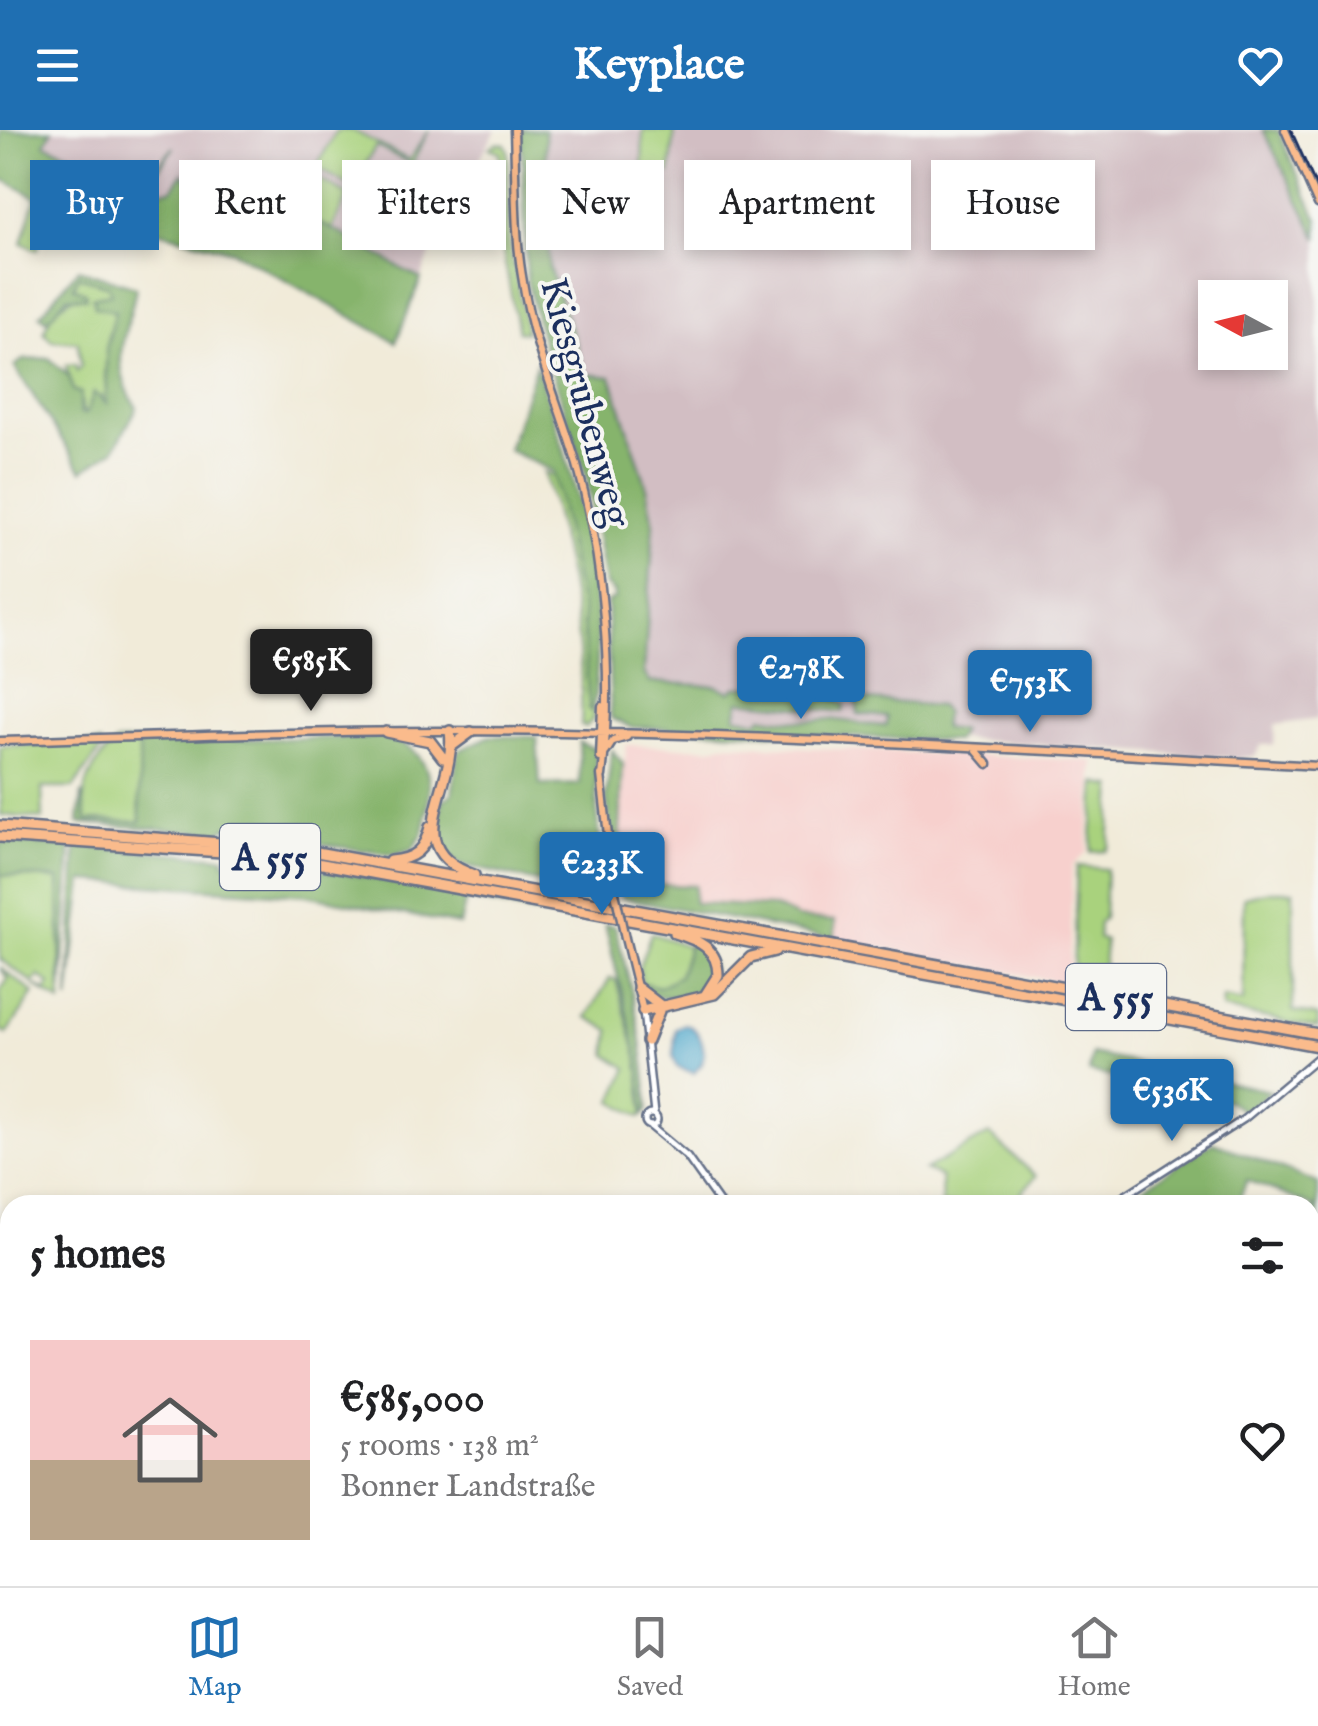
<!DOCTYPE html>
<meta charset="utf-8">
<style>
:root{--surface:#fff;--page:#f6f6f6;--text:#202124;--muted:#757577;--line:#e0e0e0;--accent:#1f6fb2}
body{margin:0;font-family:"IM FELL English",serif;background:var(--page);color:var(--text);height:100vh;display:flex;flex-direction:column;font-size:38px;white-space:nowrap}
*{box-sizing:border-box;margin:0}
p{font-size:32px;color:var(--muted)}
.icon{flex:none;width:55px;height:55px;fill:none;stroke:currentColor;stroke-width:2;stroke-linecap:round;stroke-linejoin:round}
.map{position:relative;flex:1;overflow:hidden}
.sheet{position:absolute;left:0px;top:1065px;width:1320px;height:392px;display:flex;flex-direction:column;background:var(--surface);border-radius:30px 30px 0 0;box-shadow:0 5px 15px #0003}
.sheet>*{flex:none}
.banner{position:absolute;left:30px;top:30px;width:1260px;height:90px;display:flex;gap:20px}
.needle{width:65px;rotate:277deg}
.tools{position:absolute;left:1198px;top:150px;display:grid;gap:20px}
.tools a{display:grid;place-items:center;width:90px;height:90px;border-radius:0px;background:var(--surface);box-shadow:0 5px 15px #0003;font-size:50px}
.price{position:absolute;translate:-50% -85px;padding:0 22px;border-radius:10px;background:var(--accent);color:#fff;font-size:32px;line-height:65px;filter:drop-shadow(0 2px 5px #0008)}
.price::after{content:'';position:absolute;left:50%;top:60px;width:30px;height:22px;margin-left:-15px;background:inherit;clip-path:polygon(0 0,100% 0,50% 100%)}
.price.active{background:#222;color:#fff}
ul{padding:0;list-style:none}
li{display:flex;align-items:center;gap:30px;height:250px;padding:0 30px}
li span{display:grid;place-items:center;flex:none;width:280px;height:200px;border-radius:0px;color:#555}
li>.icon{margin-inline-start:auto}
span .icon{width:120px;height:120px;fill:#fffc;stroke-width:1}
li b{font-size:42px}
h2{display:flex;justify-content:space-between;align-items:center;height:120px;padding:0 30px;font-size:42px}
.tag{padding:0 35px;border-radius:0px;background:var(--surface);box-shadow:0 5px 15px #0003;font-size:35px;line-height:90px}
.tag.active{background:var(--accent);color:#fff}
header{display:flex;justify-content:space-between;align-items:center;height:130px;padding:0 30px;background:var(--accent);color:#fff;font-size:45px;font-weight:700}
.dock{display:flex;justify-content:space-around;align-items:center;height:140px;border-top:2px solid var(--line);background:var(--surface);font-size:28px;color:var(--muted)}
.dock a{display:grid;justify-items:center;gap:5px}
.dock .active{color:var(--accent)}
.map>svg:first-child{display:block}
.built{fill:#f7d0cd}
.industrial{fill:#d2bec3;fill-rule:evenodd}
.green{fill:#a9d27d;stroke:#62806e;stroke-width:2.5}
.forest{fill:#86b46c;stroke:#507265;stroke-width:2.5}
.water{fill:#4ca6ca;stroke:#346a94;stroke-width:2.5}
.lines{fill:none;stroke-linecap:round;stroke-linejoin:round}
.minor-casing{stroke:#667189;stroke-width:10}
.major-casing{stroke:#667189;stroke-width:11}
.highway-casing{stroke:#667189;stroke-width:14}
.minor{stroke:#fff;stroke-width:5}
.major{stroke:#fabb8c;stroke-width:6}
.highway{stroke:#fabb8c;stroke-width:9}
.tram{stroke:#1b2f5e;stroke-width:2.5}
.major-bridge-casing{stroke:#667189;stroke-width:11;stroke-linecap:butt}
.major-bridge{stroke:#fabb8c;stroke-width:6}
.labels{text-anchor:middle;stroke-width:8;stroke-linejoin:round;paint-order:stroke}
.shield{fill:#f6f6f2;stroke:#5d6b8a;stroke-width:2.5}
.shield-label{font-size:38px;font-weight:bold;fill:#1b2f5e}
.street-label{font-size:40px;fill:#1b2f5e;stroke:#f6f6f2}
</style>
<header><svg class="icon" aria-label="menu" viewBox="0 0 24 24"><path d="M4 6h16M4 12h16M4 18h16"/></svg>Keyplace<svg class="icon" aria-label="heart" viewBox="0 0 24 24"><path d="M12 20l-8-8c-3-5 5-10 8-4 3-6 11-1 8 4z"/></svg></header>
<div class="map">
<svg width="1318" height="1456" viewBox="0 0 1318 1456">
<rect width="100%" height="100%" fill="#f6f6f2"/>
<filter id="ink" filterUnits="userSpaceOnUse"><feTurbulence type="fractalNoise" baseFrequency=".01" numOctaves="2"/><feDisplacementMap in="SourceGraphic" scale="20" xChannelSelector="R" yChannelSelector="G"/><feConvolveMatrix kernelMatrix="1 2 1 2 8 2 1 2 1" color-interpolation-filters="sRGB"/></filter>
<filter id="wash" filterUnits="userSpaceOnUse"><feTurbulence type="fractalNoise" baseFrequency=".0048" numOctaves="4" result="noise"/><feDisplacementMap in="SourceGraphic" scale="40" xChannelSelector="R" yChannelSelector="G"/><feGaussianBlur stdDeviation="2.25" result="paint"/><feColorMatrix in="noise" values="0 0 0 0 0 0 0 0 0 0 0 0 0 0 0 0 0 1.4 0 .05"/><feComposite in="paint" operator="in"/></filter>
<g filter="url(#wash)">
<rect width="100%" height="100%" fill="#f1ebd9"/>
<!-- built -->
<path class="built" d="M 723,614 L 1094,631 L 1087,722 L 1072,736 L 1069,848 L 1060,852 L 835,809 L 835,791 L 798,788 L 774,777 L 694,773 L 694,756 L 629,753 L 620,700 L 626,615 L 710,618 Z"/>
<!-- industrial -->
<path class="industrial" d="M 52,0 L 496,0 L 437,106 L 421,149 L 332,99 L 348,65 L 317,50 L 293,89 L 232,60 L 185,50 L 172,59 L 140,63 L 147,54 L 44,13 Z
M 543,0 L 1263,0 L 1318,110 L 1318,589 L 1275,595 L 1274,615 L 1261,615 L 1255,626 L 1236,628 L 640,587 L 641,552 L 538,136 ZM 1215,168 L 1270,168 L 1270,222 L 1215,222 Z"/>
<!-- green -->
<path class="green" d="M 337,0 L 352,0 L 409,30 L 429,0 L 413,32 L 457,55 L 469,33 L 472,42 L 459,59 L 376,16 L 352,57 L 316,37 Z
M 643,0 L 675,0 L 670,43 L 647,42 L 642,36 Z
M 496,13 L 505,14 L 508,21 L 509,112 L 526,202 L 518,201 L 501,111 L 500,22 L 490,18 Z
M 306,42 L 348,65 L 332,99 L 297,87 L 313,50 Z
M 36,67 L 64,82 L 59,103 L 42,98 L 37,120 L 22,113 Z
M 78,146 L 109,156 L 111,163 L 93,167 L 115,180 L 108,206 L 105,245 L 110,267 L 106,275 L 102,266 L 83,285 L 80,263 L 73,260 L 66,235 L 75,234 L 77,241 L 81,236 L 78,212 L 51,210 L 44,202 L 53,181 L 79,162 L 74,157 Z
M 544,342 L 554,346 L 582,482 L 589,579 L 593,580 L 593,589 L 586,597 L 581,596 C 585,509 567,425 544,342 Z
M 139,611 L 140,692 L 87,690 C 76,663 93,632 116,612 Z
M 100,613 L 102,618 L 73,658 L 42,658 L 43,689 L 1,685 L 0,616 Z
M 1096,653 L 1113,657 L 1109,715 L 1106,721 L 1091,722 Z
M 1077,736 L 1106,739 L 1104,788 L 1099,793 L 1098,808 L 1105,811 L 1102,854 L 1073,849 Z
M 0,745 L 59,749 L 61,873 L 34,855 L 46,861 L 50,854 L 39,846 L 33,853 L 0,829 Z
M 1270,761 L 1293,761 L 1293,881 L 1318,886 L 1318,898 L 1222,879 L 1223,868 L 1243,872 L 1244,767 Z
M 651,803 L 688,816 L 679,846 L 659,857 L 642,853 L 639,837 Z
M 0,837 L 34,863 L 7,904 L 0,899 L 0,861 L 8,849 Z
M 610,848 L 616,850 L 638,930 L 644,984 L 640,987 L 613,971 L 628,938 L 607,925 L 610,900 L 587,887 Z
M 989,1004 L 1036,1046 L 1011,1075 L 942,1075 L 941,1047 L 925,1040 Z"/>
<!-- forest -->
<path class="forest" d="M 0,0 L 52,0 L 45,14 L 142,53 L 174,17 L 142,63 L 172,59 L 183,43 L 191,54 L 232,60 L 293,89 C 316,81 394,137 421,149 L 396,212 L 233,121 L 116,90 L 111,96 L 64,82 L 0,48 Z
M 521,0 L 545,0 L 549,137 L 586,244 L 611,247 L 647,357 L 654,394 L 644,543 L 650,552 L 717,556 L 730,562 L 736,557 C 770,556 817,552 845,575 L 843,582 L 740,571 L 736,586 L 759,591 L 762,586 C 787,591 804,592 829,589 C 836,589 872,596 886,596 L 887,587 L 858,584 L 856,569 L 939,576 L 945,583 L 943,598 L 961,600 L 955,611 L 630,597 L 611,588 L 607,472 L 614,469 L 614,463 L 605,454 L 587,348 L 544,218 L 527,151 Z
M 1263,0 L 1278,0 L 1318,90 L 1318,109 Z
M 78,139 L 136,157 C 128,207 106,229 137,278 L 114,320 L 82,341 L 14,236 L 23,230 L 49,228 L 69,246 L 73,260 L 81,263 L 80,283 L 86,284 L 94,262 L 107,274 L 106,219 L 115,181 L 95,177 L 93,167 L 111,163 L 109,156 L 78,146 L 74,157 L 86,163 L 86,168 L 67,167 L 47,190 L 40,185 Z
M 536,235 C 575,348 611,460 593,580 L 589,580 L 582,482 L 553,341 L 508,320 Z
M 490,606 L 537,607 L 540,655 L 580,654 L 579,612 L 596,619 L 597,689 L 608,762 L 604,767 L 596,765 L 593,744 L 590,744 L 589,758 L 582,762 L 458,734 C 434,715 437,698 443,670 L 452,664 L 458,621 Z
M 385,607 C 438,622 433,658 423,704 L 412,720 L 393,725 L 290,709 L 271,694 L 230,696 L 217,703 L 79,693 L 82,663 L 87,690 L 140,692 L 139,611 Z
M 612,620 L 623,634 L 620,700 L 629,753 L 695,756 L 694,773 L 774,777 L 798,788 L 835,791 L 835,809 L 622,768 L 606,668 Z
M 0,712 L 71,716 L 62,862 L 59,749 L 0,745 Z
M 76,716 L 224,727 L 224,732 L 236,733 L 239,728 L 282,733 L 286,738 L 340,742 L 575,787 L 572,790 L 466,769 L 460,795 L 306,765 L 83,751 L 69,870 Z
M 605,794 L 615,796 C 632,857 645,916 648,979 L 644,984 L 638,930 Z
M 690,813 C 709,821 716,833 710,853 C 693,868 670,869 649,865 L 642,853 L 659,857 L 679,846 Z
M 1092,924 L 1270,961 L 1245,983 L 1229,971 L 1089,942 Z
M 1213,1012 L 1318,1053 L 1318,1217 L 1310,1231 L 1310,1085 L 1315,1077 L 1247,1050 L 1237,1075 L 1174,1075 L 1166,1068 L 1157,1075 L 1128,1074 L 1126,1069 Z"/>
<!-- water -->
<path class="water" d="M 685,894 C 702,900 706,918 702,934 L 694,943 L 677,937 L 673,926 L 676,898 Z
M 1022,1448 L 1211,1448 L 1226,1456 L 1029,1456 Z"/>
</g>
<g filter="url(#ink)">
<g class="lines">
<!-- minor casing -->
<g class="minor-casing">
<path id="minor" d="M 643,881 L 654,984
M645 990a6 6 0 1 1 12 0a6 6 0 1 1-12 0Z
M 650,996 L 687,1027 L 721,1075
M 1110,1075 L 1244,989 L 1318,927
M 0,1325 L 10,1324
M 750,1448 L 751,1456"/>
</g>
<!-- major casing -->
<g class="major-casing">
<path id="major" d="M 514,0 C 516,51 514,102 523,152 C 533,216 559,274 577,335 C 604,429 614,549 602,646
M 1285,0 L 1318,74
M 0,611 C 146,607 293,601 440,601 C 732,601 1026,620 1318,636
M 977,621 L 988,634
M 606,622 L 613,611 L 627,607
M 600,628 L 602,576
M 601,645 L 614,758
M 625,808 L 643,881"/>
</g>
<!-- highway casing -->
<g class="highway-casing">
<path id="highway" d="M 450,601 C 458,657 395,718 474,745
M 386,602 L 430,611 L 443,628
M 452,616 L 471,602
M 0,696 L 300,719 L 1318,904
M 0,707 L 237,723 L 317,733 L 1318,916
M 390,731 C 414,729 425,720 430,697
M 675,803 C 698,810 718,818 718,845 L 706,864
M 638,858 L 660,875
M 643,881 L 714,864 L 751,827 L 775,821
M 647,911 L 659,881"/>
</g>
<!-- minor -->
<use href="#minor" class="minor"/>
<!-- major -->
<use href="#major" class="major"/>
<!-- highway -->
<use href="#highway" class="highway"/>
<!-- tram -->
<path class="tram" d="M 1291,0 L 1318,60"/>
<!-- major-bridge casing -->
<g class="major-bridge-casing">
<path id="major-bridge" d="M 614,758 L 625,808"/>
</g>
<!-- major-bridge -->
<use href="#major-bridge" class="major-bridge"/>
</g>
</g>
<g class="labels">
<!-- shield labels -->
<g class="shield">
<rect x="220" y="694" width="100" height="66" rx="8"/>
<rect x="1066" y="834" width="100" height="66" rx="8"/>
</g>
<g class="shield-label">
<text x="270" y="740">A 555</text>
<text x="1116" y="880">A 555</text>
</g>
<!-- street labels -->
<g class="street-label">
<text transform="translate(587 272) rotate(75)" y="14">Kiesgrubenweg</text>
</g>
</g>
</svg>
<div class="tools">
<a><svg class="needle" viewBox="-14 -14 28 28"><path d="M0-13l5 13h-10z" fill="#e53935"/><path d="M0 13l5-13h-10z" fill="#757577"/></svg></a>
</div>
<b class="price active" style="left:311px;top:584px">€585K</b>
<b class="price" style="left:801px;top:592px">€278K</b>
<b class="price" style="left:1030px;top:605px">€753K</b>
<b class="price" style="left:602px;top:787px">€233K</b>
<b class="price" style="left:1172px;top:1014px">€536K</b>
<div class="banner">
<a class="tag active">Buy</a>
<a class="tag">Rent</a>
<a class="tag">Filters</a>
<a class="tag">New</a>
<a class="tag">Apartment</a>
<a class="tag">House</a>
</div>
<section class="sheet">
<h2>5 homes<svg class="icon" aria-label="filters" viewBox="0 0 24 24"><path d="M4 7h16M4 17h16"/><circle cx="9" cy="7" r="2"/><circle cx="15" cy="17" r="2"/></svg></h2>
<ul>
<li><span style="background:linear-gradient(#f6c9c9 60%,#b9a48a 0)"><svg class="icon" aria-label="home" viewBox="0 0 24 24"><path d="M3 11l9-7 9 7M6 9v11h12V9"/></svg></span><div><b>€585,000</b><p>5 rooms · 138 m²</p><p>Bonner Landstraße</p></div><svg class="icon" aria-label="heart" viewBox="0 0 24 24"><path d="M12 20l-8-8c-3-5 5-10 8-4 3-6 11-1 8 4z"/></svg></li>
</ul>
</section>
</div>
<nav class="dock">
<a class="active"><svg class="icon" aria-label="map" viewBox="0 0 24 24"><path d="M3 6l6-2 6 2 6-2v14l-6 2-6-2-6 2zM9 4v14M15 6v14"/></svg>Map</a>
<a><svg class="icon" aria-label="saved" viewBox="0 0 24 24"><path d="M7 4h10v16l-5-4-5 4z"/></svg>Saved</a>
<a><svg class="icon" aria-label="home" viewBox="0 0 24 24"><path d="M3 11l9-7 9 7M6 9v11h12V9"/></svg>Home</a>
</nav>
